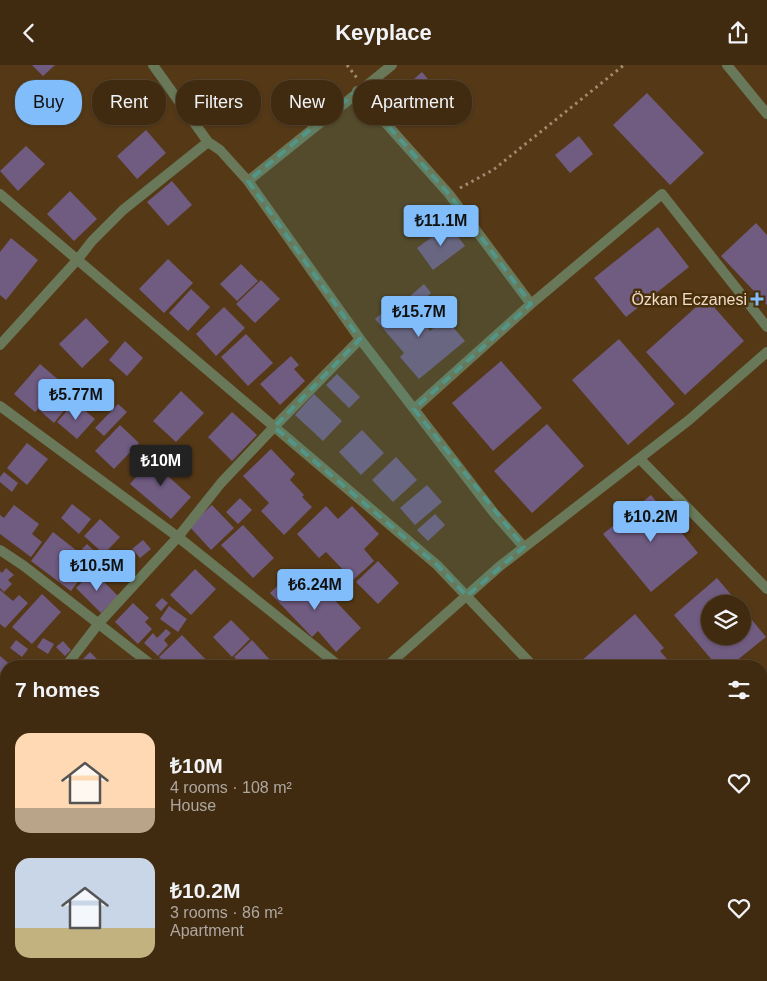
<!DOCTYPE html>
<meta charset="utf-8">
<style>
:root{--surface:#402b11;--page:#4b371f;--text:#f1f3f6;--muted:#aea79f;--line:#594731;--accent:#80bdfa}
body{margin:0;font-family:Arial,sans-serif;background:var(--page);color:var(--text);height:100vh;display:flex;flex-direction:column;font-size:19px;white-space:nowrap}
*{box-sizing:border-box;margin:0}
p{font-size:16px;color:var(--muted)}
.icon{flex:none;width:28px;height:28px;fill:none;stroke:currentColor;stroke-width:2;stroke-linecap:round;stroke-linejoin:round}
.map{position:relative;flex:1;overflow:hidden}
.side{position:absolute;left:0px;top:595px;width:768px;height:321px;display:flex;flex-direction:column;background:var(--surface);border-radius:20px 20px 0 0;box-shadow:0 1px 4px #0004,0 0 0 1px var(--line)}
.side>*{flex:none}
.guide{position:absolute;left:15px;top:15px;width:500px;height:45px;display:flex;gap:10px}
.buttons{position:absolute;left:701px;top:530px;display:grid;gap:10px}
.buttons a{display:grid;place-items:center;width:50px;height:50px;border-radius:50%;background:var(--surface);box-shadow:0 1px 4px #0004,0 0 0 1px var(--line);font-size:25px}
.price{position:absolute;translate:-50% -42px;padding:0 11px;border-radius:5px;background:var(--accent);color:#111;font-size:16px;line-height:32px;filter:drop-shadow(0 1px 2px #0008)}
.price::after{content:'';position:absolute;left:50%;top:30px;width:15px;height:11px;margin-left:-8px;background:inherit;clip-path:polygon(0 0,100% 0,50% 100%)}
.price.on{background:#222;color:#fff}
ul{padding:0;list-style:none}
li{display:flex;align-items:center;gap:15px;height:125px;padding:0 15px}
li span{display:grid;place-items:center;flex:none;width:140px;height:100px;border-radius:15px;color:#555}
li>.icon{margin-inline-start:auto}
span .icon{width:60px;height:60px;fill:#fffc;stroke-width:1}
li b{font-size:21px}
h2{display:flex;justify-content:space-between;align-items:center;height:60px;padding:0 15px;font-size:21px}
.pill{padding:0 18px;border-radius:20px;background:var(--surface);box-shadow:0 1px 4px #0004,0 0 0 1px var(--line);font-size:18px;line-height:45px}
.pill.on{background:var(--accent);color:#111}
header{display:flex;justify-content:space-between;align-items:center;height:65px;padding:0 15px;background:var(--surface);font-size:22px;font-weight:700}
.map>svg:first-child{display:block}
.building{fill:#705b81}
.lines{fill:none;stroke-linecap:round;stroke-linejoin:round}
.path{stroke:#a28b71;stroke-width:3;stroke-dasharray:2.5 4;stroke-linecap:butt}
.street{stroke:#687858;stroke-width:10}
.secondary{stroke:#7e9764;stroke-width:10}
.marked{fill:#529589;fill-opacity:0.2;stroke:#529589;stroke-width:4;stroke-dasharray:10 6;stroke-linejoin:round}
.poi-dot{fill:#80bdfa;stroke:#4a2f0b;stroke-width:2}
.labels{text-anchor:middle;stroke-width:5;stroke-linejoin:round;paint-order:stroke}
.poi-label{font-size:16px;fill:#eddcc9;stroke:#4a2f0b;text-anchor:end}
</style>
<header><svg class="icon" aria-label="back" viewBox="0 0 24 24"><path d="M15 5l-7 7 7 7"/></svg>Keyplace<svg class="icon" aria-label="share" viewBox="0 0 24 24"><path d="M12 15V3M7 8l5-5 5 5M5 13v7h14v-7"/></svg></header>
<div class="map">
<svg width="767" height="916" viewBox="0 0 767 916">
<rect width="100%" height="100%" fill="#553917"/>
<!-- building -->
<path class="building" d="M 32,0 L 55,0 L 43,11 Z
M 422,7 L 449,39 L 423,61 L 397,29 Z
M 647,28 L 704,88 L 670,120 L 613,60 Z
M 146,65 L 166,88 L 137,114 L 117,91 Z
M 579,71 L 593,89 L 570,108 L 555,90 Z
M 26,81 L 45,99 L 18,126 L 0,106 Z
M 172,116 L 192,140 L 168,161 L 147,137 Z
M 70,126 L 97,154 L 74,176 L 47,149 Z
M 756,158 L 767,170 L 767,240 L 721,191 Z
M 449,160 L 465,181 L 433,205 L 417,183 Z
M 658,162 L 689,202 L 626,252 L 594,213 Z
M 11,173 L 38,195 L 6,235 L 0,230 L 0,187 Z
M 168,194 L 193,218 L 164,248 L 139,224 Z
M 241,199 L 258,216 L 237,236 L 220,219 Z
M 261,215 L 280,234 L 255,258 L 236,239 Z
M 424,219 L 431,228 L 417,241 L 409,232 Z
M 191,224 L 210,242 L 188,266 L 169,248 Z
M 401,232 L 430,266 L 445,253 L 465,276 L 419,314 L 400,292 L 404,288 L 375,254 Z
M 706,233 L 744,276 L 685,330 L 646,287 Z
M 224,242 L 245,263 L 216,291 L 196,269 Z
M 86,253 L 109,277 L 82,303 L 59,279 Z
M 246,269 L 273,298 L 248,321 L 221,292 Z
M 619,274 L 675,339 L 628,380 L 572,315 Z
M 125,276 L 143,293 L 127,311 L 109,295 Z
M 291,291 L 299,300 L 294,304 L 305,316 L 280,340 L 260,319 Z
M 501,296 L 542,343 L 493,386 L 452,338 Z
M 40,299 L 61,317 L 51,329 L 66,343 L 54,358 L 38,344 L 35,347 L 14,329 Z
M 337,309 L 360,332 L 349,343 L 326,320 Z
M 181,326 L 204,348 L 176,377 L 153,356 Z
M 314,329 L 342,356 L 323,376 L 295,350 Z
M 75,337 L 95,354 L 77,374 L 57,357 Z
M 118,339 L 127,347 L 104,371 L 95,363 Z
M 232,347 L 257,370 L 232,396 L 208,372 Z
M 547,359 L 584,401 L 532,448 L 494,406 Z
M 120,360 L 139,378 L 114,404 L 95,386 Z
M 362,365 L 384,388 L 361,410 L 339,387 Z
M 27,378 L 48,394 L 27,420 L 7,403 Z
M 271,384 L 295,409 L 290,415 L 304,430 L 302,432 L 312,442 L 284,470 L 261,446 L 269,438 L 243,411 Z
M 157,388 L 176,404 L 169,412 L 191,432 L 171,454 L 130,419 Z
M 396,392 L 417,415 L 393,437 L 372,415 Z
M 4,407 L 18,418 L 12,427 L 0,417 L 0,412 Z
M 427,420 L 442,437 L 415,460 L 400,443 Z
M 651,430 L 698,488 L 651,527 L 603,469 Z
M 240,433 L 252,445 L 238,459 L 226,447 Z
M 72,439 L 91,454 L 79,469 L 61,453 Z
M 14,440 L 39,459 L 32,469 L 42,477 L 31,492 L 0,469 L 0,450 L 4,453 Z
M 212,440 L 234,463 L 211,485 L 189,461 Z
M 326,441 L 338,454 L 352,441 L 379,469 L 364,484 L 374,496 L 353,515 L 326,487 L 319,493 L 297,469 Z
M 435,449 L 445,460 L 428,476 L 417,465 Z
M 100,454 L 120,472 L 104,489 L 84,471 Z
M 243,460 L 274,493 L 253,513 L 221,480 Z
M 53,467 L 81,489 L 70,502 L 82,511 L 71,526 L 31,496 Z
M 143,475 L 151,484 L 140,493 L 132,484 Z
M 87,479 L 99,491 L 94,496 L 82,484 Z
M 378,496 L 399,518 L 378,539 L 356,517 Z
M 6,503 L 14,510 L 8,515 L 12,519 L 4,527 L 0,523 L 0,506 L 2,508 Z
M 195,504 L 216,524 L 191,550 L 170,530 Z
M 295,504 L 319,530 L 325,525 L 361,563 L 336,587 L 318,566 L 312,572 L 270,528 Z
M 93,506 L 118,531 L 101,548 L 76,523 Z
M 717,513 L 739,539 L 710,539 L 710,571 L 742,571 L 742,543 L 766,572 L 730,601 L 717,601 L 674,550 Z
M 0,525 L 13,536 L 19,530 L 28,538 L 5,563 L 0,559 Z
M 42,529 L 61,547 L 32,579 L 12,562 Z
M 162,533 L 168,538 L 161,546 L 155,540 Z
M 133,538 L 149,553 L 145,557 L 152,564 L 138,579 L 115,557 Z
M 169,541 L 187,554 L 178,567 L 160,554 Z
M 635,549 L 664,583 L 660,586 L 667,594 L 659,601 L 584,601 L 580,597 Z
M 231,555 L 250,574 L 232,592 L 213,572 Z
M 166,564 L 171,568 L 164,575 L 168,580 L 158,591 L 144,578 L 153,568 L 157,573 Z
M 182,570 L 212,601 L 169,601 L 159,592 Z
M 43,573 L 54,579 L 48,589 L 37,582 Z
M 16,575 L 28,584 L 22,592 L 10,583 Z
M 252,575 L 271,596 L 266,601 L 244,601 L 234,592 Z
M 63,576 L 71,585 L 65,591 L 56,582 Z
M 90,587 L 104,601 L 76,601 Z
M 0,591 L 12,601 L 6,601 L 6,613 L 0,620 Z
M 767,611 L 767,652 L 761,645 L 761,616 Z
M 0,678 L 5,683 L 6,682 L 6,707 L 0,701 Z
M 6,783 L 6,834 L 0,828 L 1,825 L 0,824 L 0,789 Z
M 0,837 L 6,843 L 6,884 L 2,888 L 0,886 Z
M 62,910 L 67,910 L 72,916 L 55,916 Z
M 103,910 L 145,910 L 150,916 L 109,916 Z"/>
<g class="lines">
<!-- path -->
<path class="path" d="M 347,0 L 357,13
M 460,123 L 493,105 L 624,0"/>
<!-- street -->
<path class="street" d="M 153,0 L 208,77 L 220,85 L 248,116 L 360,274 L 494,448 L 524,482
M 727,0 L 767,49
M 357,26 L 449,129 L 531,239
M 248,116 L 392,0
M 0,129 L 437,500 L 533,601
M 0,280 L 78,194 L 92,176 L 123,145 L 208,77
M 0,341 L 178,472 L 339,601
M 414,344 L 531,239 L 662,129 L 767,262
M 640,394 L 767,524
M 0,485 L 24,501 L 153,601
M 66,601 L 99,558 L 178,472 L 221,418 L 274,362 L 360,274
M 387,601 L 500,501 L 689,355 L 767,287
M 0,634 L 6,639
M 0,760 L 6,766
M 761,843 L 767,849
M 0,898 L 6,904
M 12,910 L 18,916
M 317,910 L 323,916
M 34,916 L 41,910"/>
<!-- secondary -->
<path class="secondary" d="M 761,881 L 767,876
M 716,916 L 723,910"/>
</g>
<!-- marked area -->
<path class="marked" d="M 357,26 L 449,129 L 531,239 L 414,344 L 524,482 L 467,531 L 437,500 L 274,362 L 360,274 L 248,116 Z"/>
<!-- markers -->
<path class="poi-dot" d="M754.5 226.5h5v5h5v5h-5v5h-5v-5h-5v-5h5z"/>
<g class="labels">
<!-- poi labels -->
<g class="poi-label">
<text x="747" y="240">Özkan Eczanesi</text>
</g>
</g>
</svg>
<div class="buttons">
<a><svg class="icon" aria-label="layers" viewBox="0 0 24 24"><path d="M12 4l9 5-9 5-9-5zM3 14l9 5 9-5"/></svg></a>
</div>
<b class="price" style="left:441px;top:182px">₺11.1M</b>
<b class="price" style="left:419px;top:273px">₺15.7M</b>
<b class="price" style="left:76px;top:356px">₺5.77M</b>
<b class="price on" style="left:161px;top:422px">₺10M</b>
<b class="price" style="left:651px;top:478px">₺10.2M</b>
<b class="price" style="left:97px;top:527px">₺10.5M</b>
<b class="price" style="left:315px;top:546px">₺6.24M</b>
<div class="guide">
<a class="pill on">Buy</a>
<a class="pill">Rent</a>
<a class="pill">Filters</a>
<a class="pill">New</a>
<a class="pill">Apartment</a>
</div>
<section class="side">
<h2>7 homes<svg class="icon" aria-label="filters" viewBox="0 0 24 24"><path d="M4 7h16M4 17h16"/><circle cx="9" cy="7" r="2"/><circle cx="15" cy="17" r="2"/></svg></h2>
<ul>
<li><span style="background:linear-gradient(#ffd9b3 75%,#b9a48a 0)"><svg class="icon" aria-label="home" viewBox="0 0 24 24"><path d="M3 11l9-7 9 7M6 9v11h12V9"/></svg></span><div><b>₺10M</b><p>4 rooms · 108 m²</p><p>House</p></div><svg class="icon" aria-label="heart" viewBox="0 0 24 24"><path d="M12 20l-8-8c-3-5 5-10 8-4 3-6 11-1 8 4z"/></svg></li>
<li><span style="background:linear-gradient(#c9d6e8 70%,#c2b280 0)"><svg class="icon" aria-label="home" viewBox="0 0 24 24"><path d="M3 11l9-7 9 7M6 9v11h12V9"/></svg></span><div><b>₺10.2M</b><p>3 rooms · 86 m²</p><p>Apartment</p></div><svg class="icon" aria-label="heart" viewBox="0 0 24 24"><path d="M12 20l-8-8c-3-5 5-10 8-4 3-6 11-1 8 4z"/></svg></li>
</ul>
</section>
</div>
